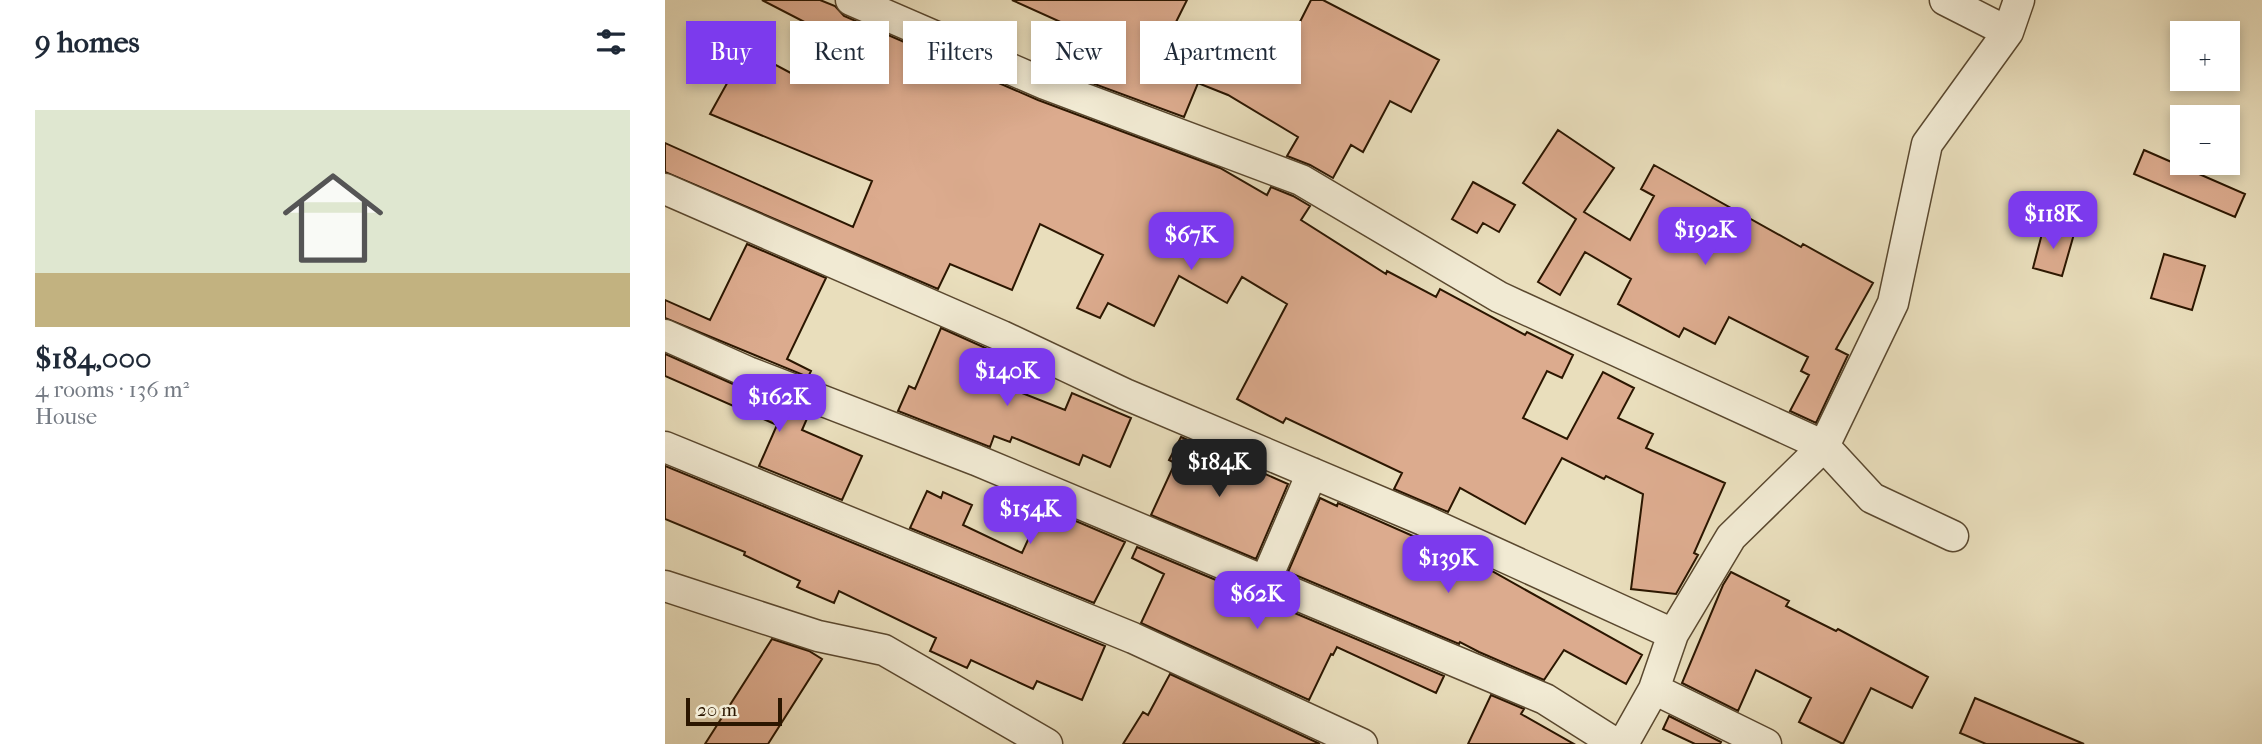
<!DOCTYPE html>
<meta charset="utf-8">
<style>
:root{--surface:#fff;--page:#f6f6f7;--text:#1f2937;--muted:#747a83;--accent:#7c3aed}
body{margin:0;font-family:"IM FELL French Canon",serif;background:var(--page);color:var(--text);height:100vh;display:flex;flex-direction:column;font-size:26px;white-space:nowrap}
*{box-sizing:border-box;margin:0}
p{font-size:23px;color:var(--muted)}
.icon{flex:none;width:38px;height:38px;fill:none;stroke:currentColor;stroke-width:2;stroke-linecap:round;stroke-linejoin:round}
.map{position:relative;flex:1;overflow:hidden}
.drawer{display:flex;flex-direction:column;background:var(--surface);width:665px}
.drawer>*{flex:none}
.top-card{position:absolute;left:21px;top:21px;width:665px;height:63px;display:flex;gap:14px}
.tools{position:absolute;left:1505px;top:21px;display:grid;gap:14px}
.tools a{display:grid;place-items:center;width:70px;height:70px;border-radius:0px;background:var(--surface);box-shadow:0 4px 10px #0003;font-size:35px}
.scale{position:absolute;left:21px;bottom:18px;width:96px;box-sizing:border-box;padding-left:7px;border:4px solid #2b1600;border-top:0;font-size:19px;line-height:24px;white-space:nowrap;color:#2b1600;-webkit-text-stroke:5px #f1ead3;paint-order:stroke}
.price{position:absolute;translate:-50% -60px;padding:0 16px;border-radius:14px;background:var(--accent);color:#fff;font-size:23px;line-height:46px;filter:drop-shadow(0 2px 4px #0008)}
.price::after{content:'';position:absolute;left:50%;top:42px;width:21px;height:16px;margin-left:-10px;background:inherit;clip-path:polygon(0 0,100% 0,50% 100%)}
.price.current{background:#222;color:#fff}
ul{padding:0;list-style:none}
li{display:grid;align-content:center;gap:14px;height:371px;padding:0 35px}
li span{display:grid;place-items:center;height:217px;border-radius:0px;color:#555}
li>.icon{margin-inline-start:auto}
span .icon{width:126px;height:126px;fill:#fffc;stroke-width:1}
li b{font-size:30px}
h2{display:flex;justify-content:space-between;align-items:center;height:84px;padding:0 35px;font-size:30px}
.chip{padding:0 24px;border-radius:0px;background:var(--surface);box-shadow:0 4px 10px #0003;font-size:24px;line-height:63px}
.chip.current{background:var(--accent);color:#fff}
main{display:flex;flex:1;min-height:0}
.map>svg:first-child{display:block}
.building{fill:#dcab8e;stroke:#2b1600;stroke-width:2}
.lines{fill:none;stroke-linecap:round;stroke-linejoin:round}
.minor-casing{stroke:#5a482f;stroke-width:33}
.minor{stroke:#f1ead3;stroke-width:30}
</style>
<main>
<section class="drawer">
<h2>9 homes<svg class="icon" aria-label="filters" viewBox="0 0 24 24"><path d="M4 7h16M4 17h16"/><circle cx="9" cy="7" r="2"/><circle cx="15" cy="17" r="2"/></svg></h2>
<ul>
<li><span style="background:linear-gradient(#dfe7d0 75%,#c2b280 0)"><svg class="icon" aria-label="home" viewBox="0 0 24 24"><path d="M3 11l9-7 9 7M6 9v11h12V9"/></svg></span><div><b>$184,000</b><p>4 rooms · 136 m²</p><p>House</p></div></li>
</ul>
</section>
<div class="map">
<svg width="1597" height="744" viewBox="0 0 1597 744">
<rect width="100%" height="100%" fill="#e9debc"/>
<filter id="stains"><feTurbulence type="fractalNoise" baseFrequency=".00286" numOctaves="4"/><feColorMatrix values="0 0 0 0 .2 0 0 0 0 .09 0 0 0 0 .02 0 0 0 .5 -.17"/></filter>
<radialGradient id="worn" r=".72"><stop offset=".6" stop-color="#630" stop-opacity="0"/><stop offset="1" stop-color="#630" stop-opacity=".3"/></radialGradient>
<!-- building -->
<path class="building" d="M 97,0 L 155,0 L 170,6 L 179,16 L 373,100 L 555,168 L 602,195 L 606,187 L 628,196 L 645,206 L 636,220 L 721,274 L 722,271 L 771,297 L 775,289 L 860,335 L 862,332 L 908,355 L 897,378 L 882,371 L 858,418 L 902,439 L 938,372 L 969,388 L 953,418 L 988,434 L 981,448 L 1060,483 L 1029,553 L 1033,555 L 1011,594 L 966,589 L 978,494 L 941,476 L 939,479 L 897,458 L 860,524 L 795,488 L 783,512 L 729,489 L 737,473 L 621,418 L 618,423 L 572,399 L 622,304 L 577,277 L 562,303 L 514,276 L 489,326 L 443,303 L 435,318 L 412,308 L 438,255 L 375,224 L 347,290 L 285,264 L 273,289 L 0,172 L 0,143 L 188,227 L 207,181 L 45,114 L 81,49 L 137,79 L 157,31 Z
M 347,0 L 522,0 L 508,28 L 523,34 L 522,36 L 581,60 L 608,75 L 646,0 L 658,0 L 774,60 L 746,112 L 725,101 L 698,152 L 686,145 L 668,178 L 645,165 L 622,156 L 633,137 L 563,95 L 533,83 L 519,117 L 394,71 L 409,28 Z
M 893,130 L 949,168 L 919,212 L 965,240 L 989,196 L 976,189 L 989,165 L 1136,247 L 1138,244 L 1208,283 L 1171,349 L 1183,355 L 1151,423 L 1125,411 L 1144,375 L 1136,371 L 1143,357 L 1064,317 L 1050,344 L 1019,328 L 1014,337 L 953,304 L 966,279 L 920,252 L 895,295 L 873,282 L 911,219 L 858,183 Z
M 1479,150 L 1580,194 L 1570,217 L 1469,174 Z
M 808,182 L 850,205 L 834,232 L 818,223 L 812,233 L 787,219 Z
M 1379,226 L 1409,234 L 1397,276 L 1368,268 Z
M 82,244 L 161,278 L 122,359 L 146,371 L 143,377 L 0,318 L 0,300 L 45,320 Z
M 1499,254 L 1540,266 L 1527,310 L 1486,298 Z
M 276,328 L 325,350 L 314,376 L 400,410 L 407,393 L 466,418 L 445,467 L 418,455 L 414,465 L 347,437 L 345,442 L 329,436 L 325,447 L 233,411 L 244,386 L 250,389 Z
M 0,354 L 77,388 L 144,414 L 137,430 L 197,456 L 177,500 L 94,466 L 112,425 L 0,376 Z
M 516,437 L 623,484 L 591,559 L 486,515 L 510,463 L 504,460 Z
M 0,466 L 440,646 L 417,700 L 372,681 L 368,689 L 306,660 L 302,668 L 265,651 L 271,638 L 174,591 L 169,603 L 132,587 L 135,581 L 79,555 L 80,552 L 0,519 Z
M 262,491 L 276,498 L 278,492 L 307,505 L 298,525 L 357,553 L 378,507 L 460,542 L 429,603 L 245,528 Z
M 655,498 L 672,506 L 673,503 L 825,570 L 977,655 L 961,684 L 899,650 L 879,680 L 814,652 L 795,642 L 794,644 L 623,572 Z
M 472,547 L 594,598 L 779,676 L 771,693 L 672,647 L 668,655 L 666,654 L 644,700 L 476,623 L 499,574 L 467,558 Z
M 1066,572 L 1124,601 L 1121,606 L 1171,631 L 1173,629 L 1263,677 L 1247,708 L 1206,688 L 1178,744 L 1134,722 L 1146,698 L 1091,670 L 1073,711 L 1017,683 L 1058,585 Z
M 107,639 L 144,651 L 157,659 L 103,744 L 40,744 Z
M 505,674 L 655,744 L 458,744 L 478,712 L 483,715 Z
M 826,695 L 859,709 L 856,714 L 909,744 L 803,744 Z
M 1310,698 L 1419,744 L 1321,744 L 1295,733 Z
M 1004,716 L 1056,742 L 1055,744 L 1030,744 L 998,729 Z"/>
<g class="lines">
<!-- minor casing -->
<g class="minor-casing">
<path id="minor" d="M 186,0 L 380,84 L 636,180 L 834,297 L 1159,446 L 1207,498 L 1288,536
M 1280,0 L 1343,32
M 0,189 L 337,336 L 460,394 L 758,520 L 1008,634
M 0,335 L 83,372 L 311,460 L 880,699 L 951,744
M 0,447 L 468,638 L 697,744
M 600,582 L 647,473
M 0,586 L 153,636 L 219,650 L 382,744
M 989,689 L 1101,744
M 958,744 L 989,689 L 1008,634 L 1066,537 L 1159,446 L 1228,303 L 1262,144 L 1343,32 L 1354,0"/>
</g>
<!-- minor -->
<use href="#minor" class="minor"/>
</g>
<rect width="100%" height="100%" filter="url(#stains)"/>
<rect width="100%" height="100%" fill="url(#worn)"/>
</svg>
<div class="tools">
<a>+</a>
<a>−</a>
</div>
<div class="scale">20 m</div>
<b class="price" style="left:1388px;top:251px">$118K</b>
<b class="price" style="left:1040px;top:267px">$192K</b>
<b class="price" style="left:526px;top:272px">$67K</b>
<b class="price" style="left:342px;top:408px">$140K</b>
<b class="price" style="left:114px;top:434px">$162K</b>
<b class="price current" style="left:554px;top:499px">$184K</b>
<b class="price" style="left:365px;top:546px">$154K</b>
<b class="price" style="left:783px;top:595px">$139K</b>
<b class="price" style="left:592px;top:631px">$62K</b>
<div class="top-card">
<a class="chip current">Buy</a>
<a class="chip">Rent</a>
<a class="chip">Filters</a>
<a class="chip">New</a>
<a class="chip">Apartment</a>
</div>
</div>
</main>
